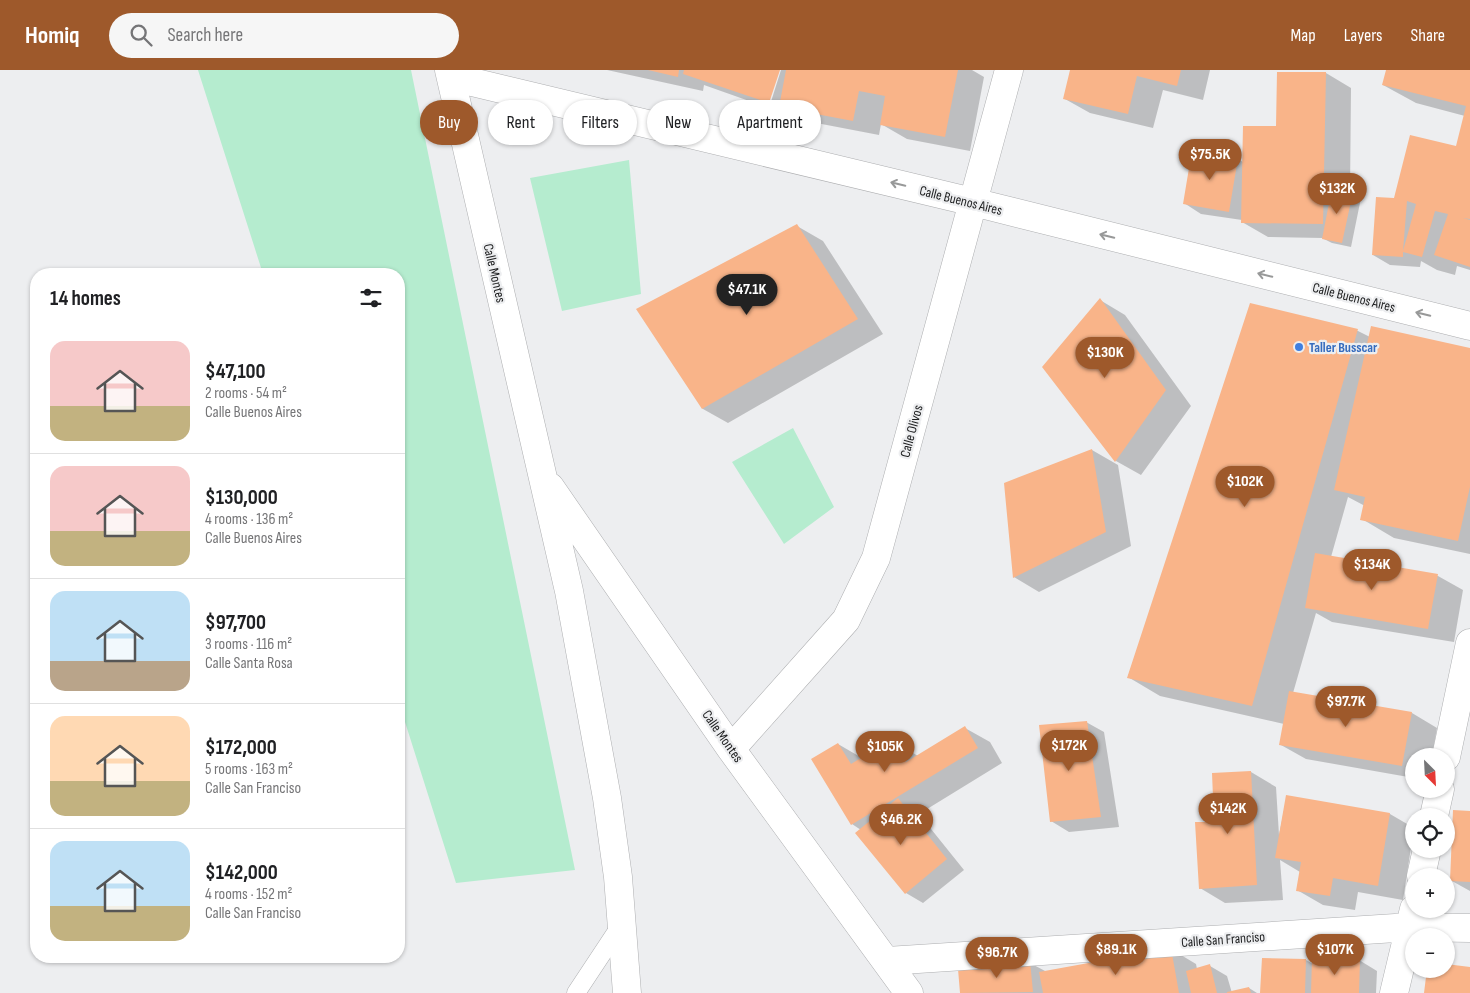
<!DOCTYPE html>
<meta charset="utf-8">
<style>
:root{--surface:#fff;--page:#f6f6f6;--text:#202124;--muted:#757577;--line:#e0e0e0;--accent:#9e592b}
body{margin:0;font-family:"Sofia Sans Condensed",sans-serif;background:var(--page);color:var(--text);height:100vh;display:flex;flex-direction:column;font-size:19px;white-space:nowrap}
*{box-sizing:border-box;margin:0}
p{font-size:16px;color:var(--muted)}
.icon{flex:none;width:28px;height:28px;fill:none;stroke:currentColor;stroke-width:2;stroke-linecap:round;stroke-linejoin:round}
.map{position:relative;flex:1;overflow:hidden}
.panel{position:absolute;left:30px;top:198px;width:375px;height:695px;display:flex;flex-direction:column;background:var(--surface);border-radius:20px;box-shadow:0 1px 4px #0004}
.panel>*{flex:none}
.guide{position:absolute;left:420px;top:30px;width:475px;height:45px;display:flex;gap:10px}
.needle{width:32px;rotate:156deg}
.tools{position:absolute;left:1405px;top:678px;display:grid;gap:10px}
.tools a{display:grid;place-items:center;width:50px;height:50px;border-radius:50%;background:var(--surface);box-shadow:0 1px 4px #0004;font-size:25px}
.price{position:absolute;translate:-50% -42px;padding:0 11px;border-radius:18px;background:var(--accent);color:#fff;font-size:16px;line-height:32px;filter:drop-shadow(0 1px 2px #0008)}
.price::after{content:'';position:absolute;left:50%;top:30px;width:15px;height:11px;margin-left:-8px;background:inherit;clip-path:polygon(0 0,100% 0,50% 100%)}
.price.current{background:#222;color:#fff}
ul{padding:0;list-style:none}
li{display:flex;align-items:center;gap:15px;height:125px;padding:0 20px}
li+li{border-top:1px solid var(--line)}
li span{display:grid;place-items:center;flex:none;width:140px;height:100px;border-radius:15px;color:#555}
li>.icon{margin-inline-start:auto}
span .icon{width:60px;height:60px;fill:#fffc;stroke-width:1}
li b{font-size:21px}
h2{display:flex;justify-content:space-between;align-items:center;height:60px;padding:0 20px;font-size:21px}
.tag{padding:0 18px;border-radius:22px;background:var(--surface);box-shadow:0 1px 4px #0004;font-size:18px;line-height:45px}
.tag.current{background:var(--accent);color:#fff}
header{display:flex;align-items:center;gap:30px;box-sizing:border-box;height:70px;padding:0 25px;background:var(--accent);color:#fff}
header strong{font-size:24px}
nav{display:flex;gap:28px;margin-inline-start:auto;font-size:18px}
.search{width:350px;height:45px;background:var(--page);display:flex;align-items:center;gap:12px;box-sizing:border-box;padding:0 18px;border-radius:28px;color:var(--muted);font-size:19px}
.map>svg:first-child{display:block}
.green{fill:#b5eccf}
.shadow{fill:#0003}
.building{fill:#f9b489;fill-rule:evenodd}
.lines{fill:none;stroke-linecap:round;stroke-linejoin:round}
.lane-casing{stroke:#adaeb0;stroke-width:19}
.street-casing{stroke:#adaeb0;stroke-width:29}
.lane{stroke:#fff;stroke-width:18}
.street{stroke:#fff;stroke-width:28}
.oneway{stroke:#989999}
.shop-dot{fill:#3f7fe0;stroke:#edeef0;stroke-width:2}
.labels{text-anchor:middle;stroke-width:4.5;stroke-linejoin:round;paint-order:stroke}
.street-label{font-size:14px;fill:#1b1c1d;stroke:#edeef0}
.shop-label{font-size:14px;font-weight:bold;fill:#366cbe;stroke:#edeef0;text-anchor:start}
</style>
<header>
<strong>Homiq</strong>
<div class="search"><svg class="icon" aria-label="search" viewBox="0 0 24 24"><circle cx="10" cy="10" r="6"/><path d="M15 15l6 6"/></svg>Search here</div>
<nav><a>Map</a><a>Layers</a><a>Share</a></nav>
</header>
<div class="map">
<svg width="1470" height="923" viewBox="0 0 1470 923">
<rect width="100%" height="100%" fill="#edeef0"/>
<!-- green -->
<path class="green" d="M 198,0 L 411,0 L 575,800 L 456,813 L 399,633 L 399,204 L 263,204 Z
M 629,90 L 641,224 L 562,241 L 530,108 Z
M 793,358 L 834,437 L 784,474 L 732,392 Z"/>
<!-- shadow -->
<path class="shadow" d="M 607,0 L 779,0 L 766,37 L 704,15 L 703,21 Z
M 781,0 L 972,0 L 984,7 L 970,81 L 907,69 L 881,54 L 879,65 L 806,51 L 795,45 L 769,38 Z
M 1072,0 L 1210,0 L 1203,30 L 1163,20 L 1153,58 L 1090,43 L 1065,29 Z
M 1387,0 L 1470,0 L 1470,200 L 1457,196 L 1455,205 L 1437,200 L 1421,191 L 1420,197 L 1390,195 L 1373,185 L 1404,132 L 1457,77 L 1465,46 L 1416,33 L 1383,15 Z
M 1326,3 L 1351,18 L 1350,123 L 1361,128 L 1351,177 L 1332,173 L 1322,168 L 1268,167 L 1242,152 L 1242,150 L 1201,144 L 1184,133 L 1238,89 L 1243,92 Z
M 797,156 L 823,171 L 883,264 L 728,353 L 703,339 L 638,240 Z
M 1100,230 L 1125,245 L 1191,336 L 1141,405 L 1116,391 L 1043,297 Z
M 1251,235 L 1358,261 L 1370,267 L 1470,279 L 1470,484 L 1394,468 L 1362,449 L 1365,436 L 1348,427 L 1331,487 L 1438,506 L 1463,520 L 1454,572 L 1332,552 L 1316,543 L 1293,623 L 1412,643 L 1437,658 L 1432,686 L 1414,686 L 1414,708 L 1306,689 L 1281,675 L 1284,654 L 1160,626 L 1128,607 Z
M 1092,380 L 1118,395 L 1131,476 L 1039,522 L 1014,507 Z
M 1086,652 L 1104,662 L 1119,757 L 1069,762 L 1051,751 Z
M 965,658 L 990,672 L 1002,693 L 919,744 L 964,800 L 923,833 L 906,823 L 861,760 L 852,754 L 838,674 L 862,688 L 892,670 L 918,686 Z
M 1251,702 L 1276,717 L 1279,765 L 1287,726 L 1390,744 L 1414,758 L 1403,830 L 1358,822 L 1355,840 L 1323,835 L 1297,820 L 1300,802 L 1280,790 L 1283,830 L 1225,833 L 1200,818 L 1216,753 Z
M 1470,742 L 1470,821 L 1452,811 Z
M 1171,879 L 1196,894 L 1197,899 L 1210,896 L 1227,906 L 1232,923 L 1249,918 L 1257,923 L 962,923 L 959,900 L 1030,893 L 1047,902 Z
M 1306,890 L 1313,894 L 1359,890 L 1377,901 L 1376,923 L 1262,923 Z"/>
<!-- building -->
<path class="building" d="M 648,0 L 679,0 L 678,7 Z
M 684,0 L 780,0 L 769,33 L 683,4 Z
M 786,0 L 958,0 L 945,67 L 880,55 L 885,26 L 859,21 L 853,51 L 779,37 Z
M 1070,0 L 1181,0 L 1177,16 L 1137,6 L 1128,44 L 1063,29 Z
M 1386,0 L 1470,0 L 1470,149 L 1463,148 L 1470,150 L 1470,197 L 1434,185 L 1448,144 L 1435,141 L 1422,187 L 1403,182 L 1403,187 L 1372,185 L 1376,127 L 1394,128 L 1410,65 L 1456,76 L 1466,36 L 1382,15 ZM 1407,131 L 1416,134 L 1403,181 Z
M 1277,2 L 1326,2 L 1323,154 L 1241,153 L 1243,56 L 1276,56 Z
M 1192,80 L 1238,88 L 1229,142 L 1183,134 Z
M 1332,118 L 1353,122 L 1342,173 L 1322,169 Z
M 797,154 L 858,249 L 702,339 L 636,239 Z
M 1100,228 L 1166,320 L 1115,392 L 1042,297 Z
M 1250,233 L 1358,259 L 1252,636 L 1127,608 Z
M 1371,256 L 1470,278 L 1470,417 L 1458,471 L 1360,450 L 1365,427 L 1334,420 Z
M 1092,379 L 1106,462 L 1013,508 L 1004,413 Z
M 1315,483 L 1438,504 L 1428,559 L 1305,538 Z
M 1289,621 L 1412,642 L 1402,696 L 1279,675 Z
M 1087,651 L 1101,747 L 1050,752 L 1039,655 Z
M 965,656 L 978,678 L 851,755 L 811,689 L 838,673 L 851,694 L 892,669 L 906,692 Z
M 1251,701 L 1257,815 L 1199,819 L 1195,752 L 1214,752 L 1212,703 Z
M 1286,725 L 1390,743 L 1378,816 L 1333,808 L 1330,826 L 1296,821 L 1301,792 L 1275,788 Z
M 898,728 L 947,789 L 905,824 L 855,763 Z
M 1453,740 L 1470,741 L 1470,812 L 1450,811 Z
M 1171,878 L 1179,923 L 1043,923 L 1039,902 Z
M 1262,888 L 1306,889 L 1305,923 L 1260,923 Z
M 1312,888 L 1360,889 L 1359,923 L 1311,923 Z
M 1030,891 L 1033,922 L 960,923 L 958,899 Z
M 1210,894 L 1217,923 L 1191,923 L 1186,901 Z
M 1446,894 L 1470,897 L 1470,923 L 1424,923 L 1427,899 L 1446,899 Z
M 1249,917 L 1251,923 L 1227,923 L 1227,922 Z"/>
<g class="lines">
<!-- lane casing -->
<g class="lane-casing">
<path id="lane" d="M 576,923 L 621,855"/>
</g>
<!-- street casing -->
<g class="street-casing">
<path id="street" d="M 449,0 L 569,521 L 607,728 L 618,807 L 627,923
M 451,7 L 973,132 L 1470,256
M 550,417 L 731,679 L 909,923
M 731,679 L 846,550 L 876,488 L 1009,0
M 1446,687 L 1470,573
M 1434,746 L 1440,719
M 1421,806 L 1427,779
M 887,891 L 1411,857 L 1470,858
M 1394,923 L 1414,839"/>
</g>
<!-- lane -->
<use href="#lane" class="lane"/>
<!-- street -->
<use href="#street" class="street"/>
</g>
<!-- one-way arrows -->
<defs><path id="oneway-shaft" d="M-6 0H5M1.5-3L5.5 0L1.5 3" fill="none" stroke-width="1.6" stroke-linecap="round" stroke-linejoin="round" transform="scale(1.25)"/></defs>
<g class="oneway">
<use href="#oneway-shaft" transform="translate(898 114) rotate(-167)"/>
<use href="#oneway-shaft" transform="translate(1107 166) rotate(-166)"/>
<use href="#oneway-shaft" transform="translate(1265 205) rotate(-166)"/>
<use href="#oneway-shaft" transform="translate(1423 244) rotate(-166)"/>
</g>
<!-- markers -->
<circle class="shop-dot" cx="1299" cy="277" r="5"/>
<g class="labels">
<!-- street labels -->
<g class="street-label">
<text transform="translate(961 130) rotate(14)" y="5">Calle Buenos Aires</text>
<text transform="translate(495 203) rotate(77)" y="5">Calle Montes</text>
<text transform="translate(1354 227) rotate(14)" y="5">Calle Buenos Aires</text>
<text transform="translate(911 361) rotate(-75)" y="5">Calle Olivos</text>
<text transform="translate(723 666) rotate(55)" y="5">Calle Montes</text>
<text transform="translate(1223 869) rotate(-4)" y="5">Calle San Franciso</text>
</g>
<!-- shop labels -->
<g class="shop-label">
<text x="1309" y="282">Taller Busscar</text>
</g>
</g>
</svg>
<div class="tools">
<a><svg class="needle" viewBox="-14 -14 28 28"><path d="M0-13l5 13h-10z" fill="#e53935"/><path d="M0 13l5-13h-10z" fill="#757577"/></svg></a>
<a><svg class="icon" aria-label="locate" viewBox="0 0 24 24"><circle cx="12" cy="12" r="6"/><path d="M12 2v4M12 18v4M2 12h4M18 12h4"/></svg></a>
<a>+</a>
<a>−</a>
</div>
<b class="price" style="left:1210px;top:111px">$75.5K</b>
<b class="price" style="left:1337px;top:145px">$132K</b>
<b class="price current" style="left:747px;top:246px">$47.1K</b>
<b class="price" style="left:1105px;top:309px">$130K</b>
<b class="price" style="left:1245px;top:438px">$102K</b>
<b class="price" style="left:1372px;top:521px">$134K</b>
<b class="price" style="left:1346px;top:658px">$97.7K</b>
<b class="price" style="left:1069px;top:702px">$172K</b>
<b class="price" style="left:885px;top:703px">$105K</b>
<b class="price" style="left:1228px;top:765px">$142K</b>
<b class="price" style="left:901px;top:776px">$46.2K</b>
<b class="price" style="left:1116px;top:906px">$89.1K</b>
<b class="price" style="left:1335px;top:906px">$107K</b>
<b class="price" style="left:997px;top:909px">$96.7K</b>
<div class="guide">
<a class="tag current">Buy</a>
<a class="tag">Rent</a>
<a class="tag">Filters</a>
<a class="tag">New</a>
<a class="tag">Apartment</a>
</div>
<section class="panel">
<h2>14 homes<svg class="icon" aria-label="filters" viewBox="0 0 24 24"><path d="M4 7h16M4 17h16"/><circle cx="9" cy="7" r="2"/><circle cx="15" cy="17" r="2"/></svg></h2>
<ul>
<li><span style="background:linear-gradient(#f6c9c9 65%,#c2b280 0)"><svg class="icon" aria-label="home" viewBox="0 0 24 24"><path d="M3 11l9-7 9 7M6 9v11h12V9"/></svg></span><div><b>$47,100</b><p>2 rooms · 54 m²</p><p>Calle Buenos Aires</p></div></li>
<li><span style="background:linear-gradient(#f6c9c9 65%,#c2b280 0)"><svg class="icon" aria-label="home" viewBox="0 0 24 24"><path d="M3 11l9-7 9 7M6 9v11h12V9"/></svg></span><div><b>$130,000</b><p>4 rooms · 136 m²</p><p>Calle Buenos Aires</p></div></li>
<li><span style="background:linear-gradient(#bfe0f5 70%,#b9a48a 0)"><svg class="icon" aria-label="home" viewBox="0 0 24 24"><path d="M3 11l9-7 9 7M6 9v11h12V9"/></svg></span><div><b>$97,700</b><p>3 rooms · 116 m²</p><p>Calle Santa Rosa</p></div></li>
<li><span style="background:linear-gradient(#ffd9b3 65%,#c2b280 0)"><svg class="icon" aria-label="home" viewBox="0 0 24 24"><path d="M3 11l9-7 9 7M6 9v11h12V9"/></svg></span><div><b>$172,000</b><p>5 rooms · 163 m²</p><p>Calle San Franciso</p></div></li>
<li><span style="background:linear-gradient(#bfe0f5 65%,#c2b280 0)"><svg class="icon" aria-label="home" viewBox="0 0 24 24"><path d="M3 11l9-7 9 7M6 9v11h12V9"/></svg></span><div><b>$142,000</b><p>4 rooms · 152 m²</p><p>Calle San Franciso</p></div></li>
</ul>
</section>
</div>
